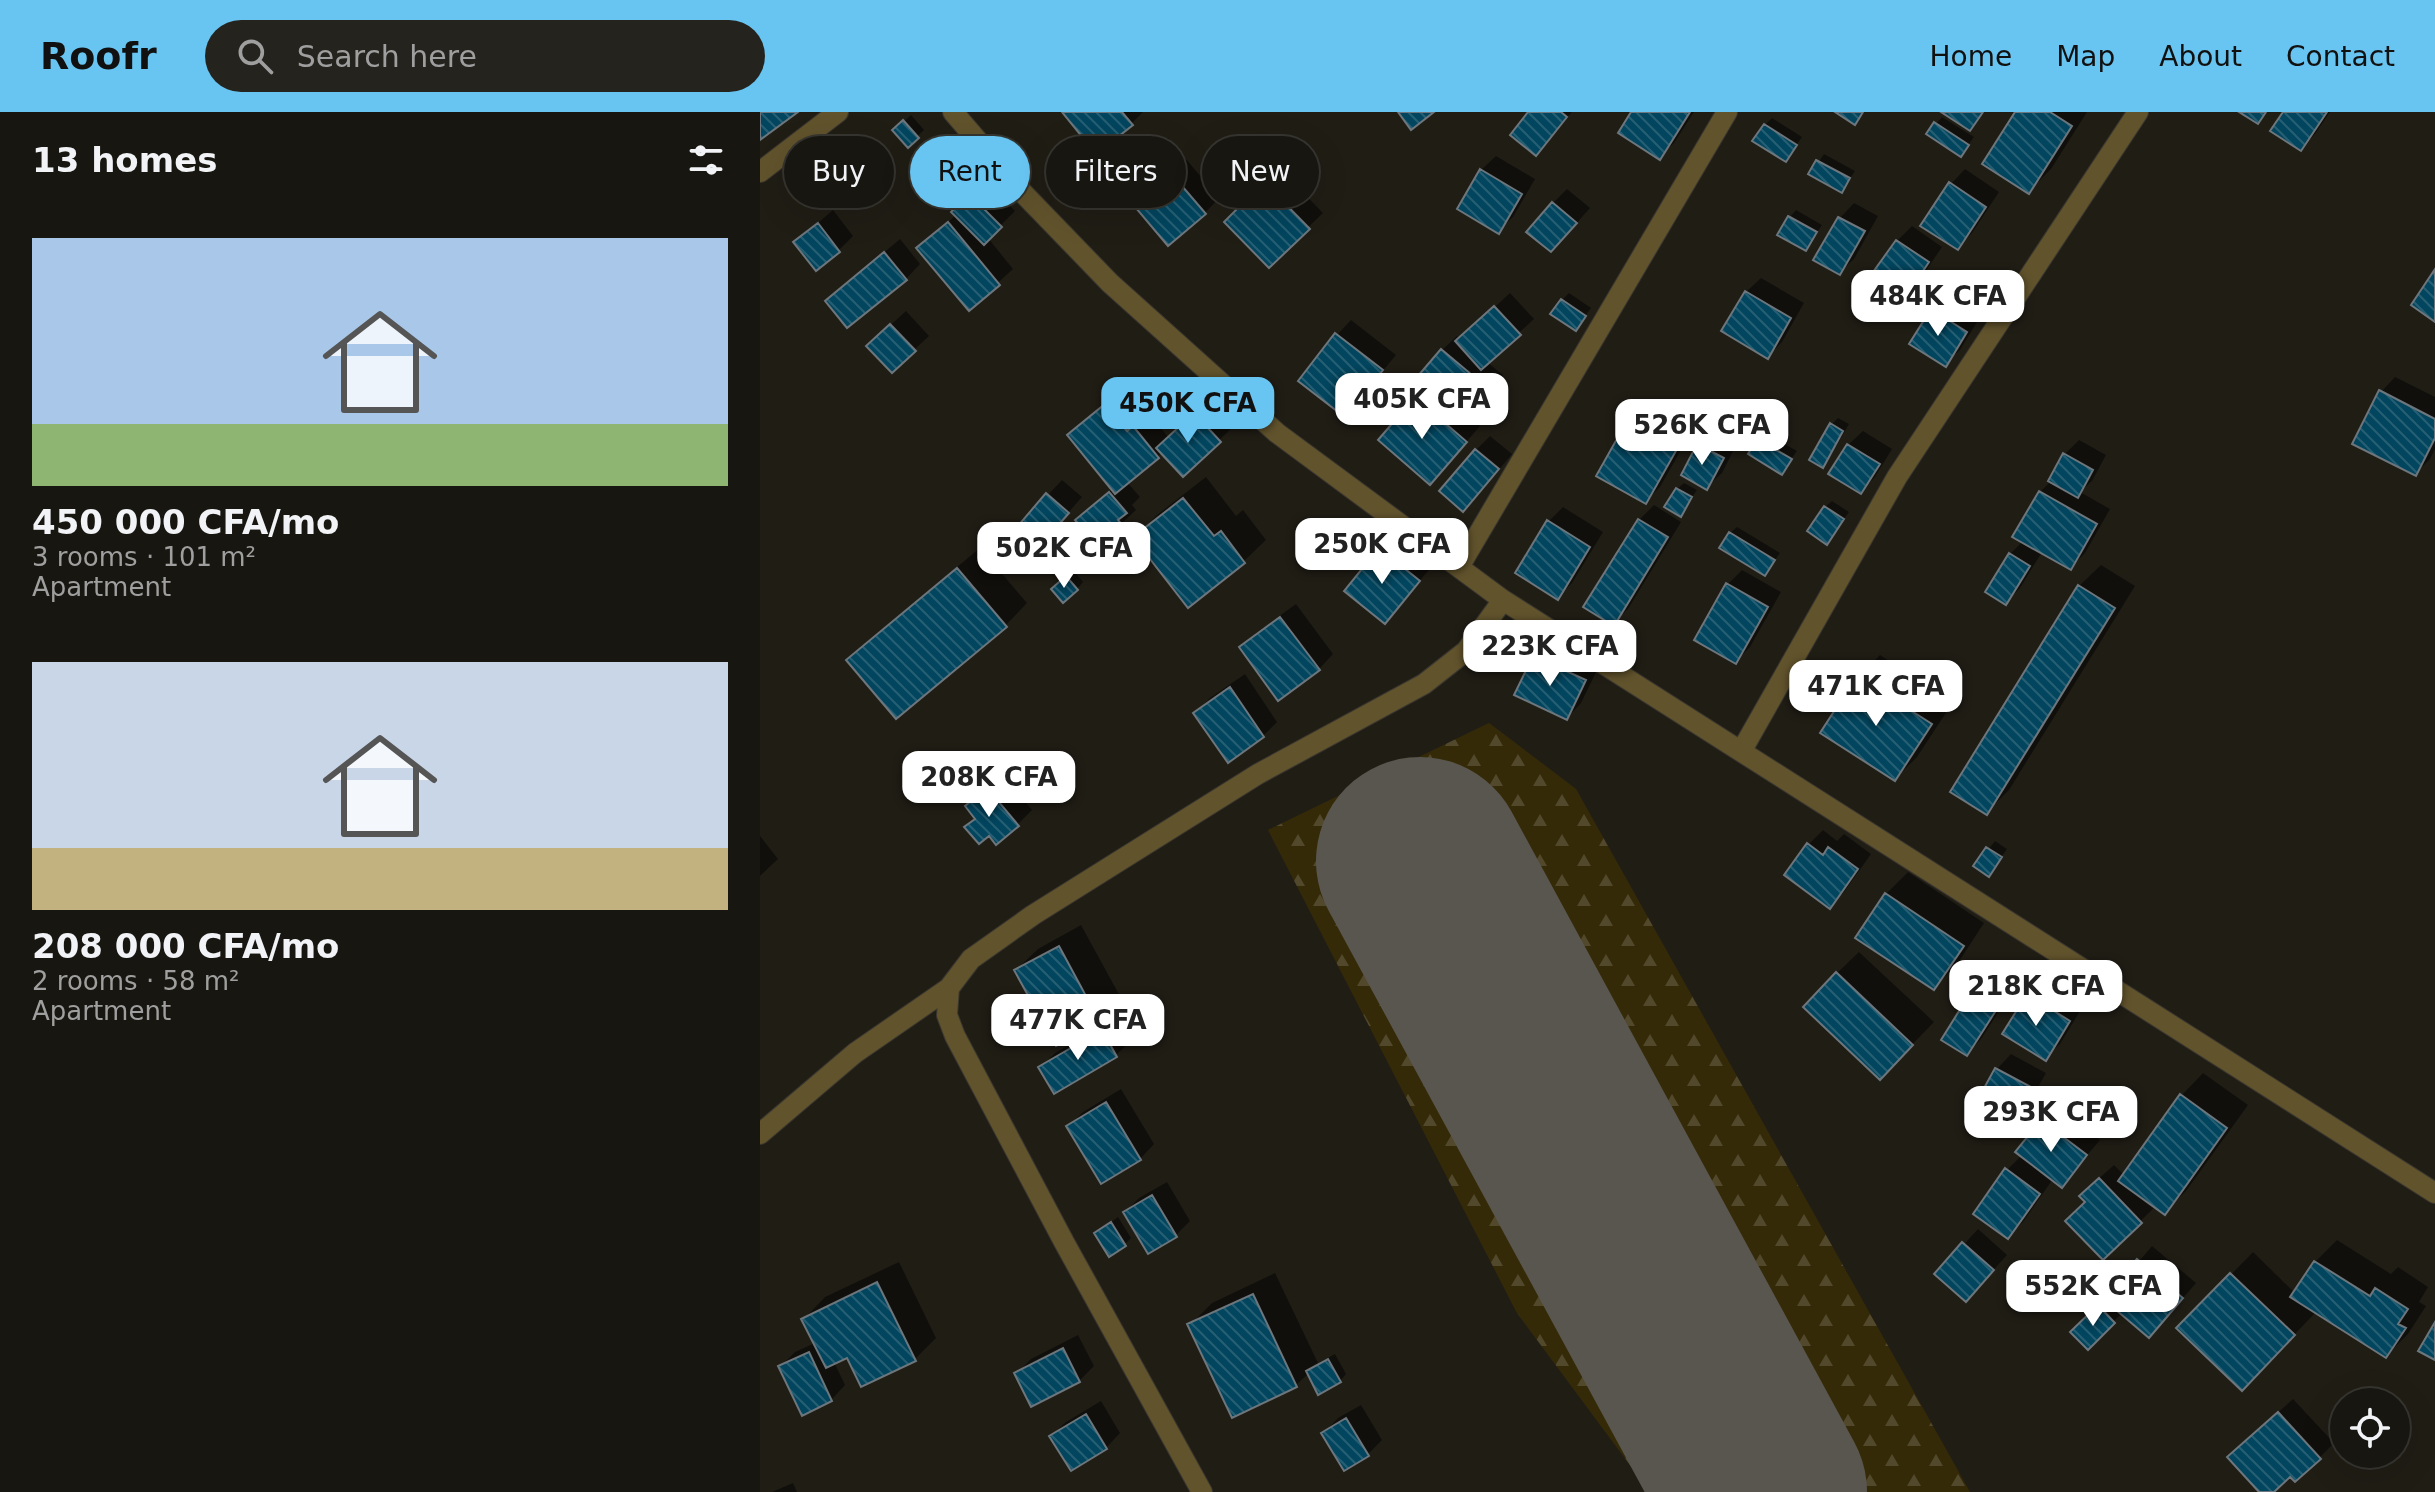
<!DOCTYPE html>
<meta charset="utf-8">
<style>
:root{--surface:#181610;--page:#25231e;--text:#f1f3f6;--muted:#9f9f9f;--line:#363530;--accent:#68c4f0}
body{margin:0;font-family:"DejaVu Sans",sans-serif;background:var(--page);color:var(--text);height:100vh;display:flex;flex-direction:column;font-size:30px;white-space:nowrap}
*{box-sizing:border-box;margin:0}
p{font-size:26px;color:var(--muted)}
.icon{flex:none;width:44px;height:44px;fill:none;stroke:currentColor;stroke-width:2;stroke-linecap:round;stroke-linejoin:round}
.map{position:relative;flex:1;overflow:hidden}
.side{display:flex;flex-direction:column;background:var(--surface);width:760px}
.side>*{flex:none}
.top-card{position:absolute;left:24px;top:24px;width:760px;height:72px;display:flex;gap:16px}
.controls{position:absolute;left:1570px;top:1276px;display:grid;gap:16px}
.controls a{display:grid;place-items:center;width:80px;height:80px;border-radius:50%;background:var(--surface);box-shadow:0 8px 32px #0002,0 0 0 2px var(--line);font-size:40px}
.price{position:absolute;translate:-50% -68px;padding:0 18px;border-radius:16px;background:#fff;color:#222;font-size:26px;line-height:52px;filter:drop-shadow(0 2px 4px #0008)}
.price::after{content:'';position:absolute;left:50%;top:48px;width:24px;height:18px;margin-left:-12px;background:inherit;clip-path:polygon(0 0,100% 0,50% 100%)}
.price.on{background:var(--accent);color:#111}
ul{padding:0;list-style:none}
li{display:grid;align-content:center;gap:16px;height:424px;padding:0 32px}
li span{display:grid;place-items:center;height:248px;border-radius:0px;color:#555}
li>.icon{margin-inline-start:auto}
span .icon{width:144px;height:144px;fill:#fffc;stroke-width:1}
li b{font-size:34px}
h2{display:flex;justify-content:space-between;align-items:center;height:96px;padding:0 32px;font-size:34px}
.tag{padding:0 28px;border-radius:36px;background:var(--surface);box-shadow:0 8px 32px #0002,0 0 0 2px var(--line);font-size:28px;line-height:72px}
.tag.on{background:var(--accent);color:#111}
header{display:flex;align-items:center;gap:48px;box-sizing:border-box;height:112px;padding:0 40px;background:var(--accent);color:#111}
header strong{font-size:38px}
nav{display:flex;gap:44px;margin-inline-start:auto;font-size:28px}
.search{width:560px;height:72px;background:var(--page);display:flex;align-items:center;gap:20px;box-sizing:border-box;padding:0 28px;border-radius:44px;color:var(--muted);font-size:30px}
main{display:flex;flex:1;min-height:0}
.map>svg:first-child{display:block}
.forest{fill:url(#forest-firs)}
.shadow{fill:#0007}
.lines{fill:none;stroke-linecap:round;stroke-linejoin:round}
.runway{stroke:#58564e;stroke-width:208}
.building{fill:url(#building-back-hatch);stroke:#6c767c;stroke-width:2}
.street-casing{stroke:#3a3730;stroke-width:22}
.street{stroke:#61532c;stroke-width:20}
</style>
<header>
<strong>Roofr</strong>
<div class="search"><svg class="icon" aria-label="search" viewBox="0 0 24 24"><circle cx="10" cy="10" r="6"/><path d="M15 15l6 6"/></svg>Search here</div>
<nav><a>Home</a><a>Map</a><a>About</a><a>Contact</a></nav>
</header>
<main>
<section class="side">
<h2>13 homes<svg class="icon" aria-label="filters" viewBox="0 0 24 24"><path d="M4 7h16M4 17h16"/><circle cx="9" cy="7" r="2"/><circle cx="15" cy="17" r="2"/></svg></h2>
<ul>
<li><span style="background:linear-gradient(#a9c7e8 75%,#8fb573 0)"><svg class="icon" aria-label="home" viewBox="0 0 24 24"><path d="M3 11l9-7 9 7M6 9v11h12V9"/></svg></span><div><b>450 000 CFA/mo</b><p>3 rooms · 101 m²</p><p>Apartment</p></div></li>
<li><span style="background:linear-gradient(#c9d6e8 75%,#c2b280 0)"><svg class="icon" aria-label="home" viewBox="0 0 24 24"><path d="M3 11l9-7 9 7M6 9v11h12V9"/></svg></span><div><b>208 000 CFA/mo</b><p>2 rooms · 58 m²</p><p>Apartment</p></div></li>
</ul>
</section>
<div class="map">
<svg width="1675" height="1380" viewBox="0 0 1675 1380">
<defs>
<pattern id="forest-firs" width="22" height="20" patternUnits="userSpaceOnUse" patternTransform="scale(2)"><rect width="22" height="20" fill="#352a08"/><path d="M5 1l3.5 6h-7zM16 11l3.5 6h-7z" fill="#52482b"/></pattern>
<pattern id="building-back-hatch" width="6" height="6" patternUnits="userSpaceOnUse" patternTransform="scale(2)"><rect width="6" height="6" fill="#02455e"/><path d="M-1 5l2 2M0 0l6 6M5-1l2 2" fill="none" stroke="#265f74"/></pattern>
</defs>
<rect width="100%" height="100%" fill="#201d15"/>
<!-- forest -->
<path class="forest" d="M 729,611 L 816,677 L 1210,1380 L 890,1380 L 757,1201 L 508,718 Z"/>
<!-- shadow -->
<path class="shadow" d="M 305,0 L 383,0 L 371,12 Z
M 770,0 L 812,0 L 776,41 Z
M 874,0 L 934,0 L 914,31 L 899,45 Z
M 1258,0 L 1327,0 L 1291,57 L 1269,79 Z
M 1525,0 L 1570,0 L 1555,22 L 1541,37 Z
M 151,3 L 164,18 L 148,33 L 135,18 Z
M 1182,5 L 1214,25 L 1201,42 L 1176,12 Z
M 1012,6 L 1042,25 L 1026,48 L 1005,13 Z
M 408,26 L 459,86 L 445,101 L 357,70 Z
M 1064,42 L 1095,59 L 1081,79 L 1051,62 Z
M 736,44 L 775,67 L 753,105 L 738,119 L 721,58 Z
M 520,57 L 563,101 L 509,153 L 467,110 Z
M 1205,57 L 1239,80 L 1212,121 L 1197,136 L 1191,72 Z
M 225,69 L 255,99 L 228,126 L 253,157 L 209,197 L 158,137 L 196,103 L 194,100 Z
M 807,77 L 830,96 L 806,123 L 793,91 Z
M 1094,91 L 1118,104 L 1094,147 L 1079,161 L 1055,148 L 1080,106 Z
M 73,98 L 93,124 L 79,138 L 36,130 Z
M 1036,98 L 1062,113 L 1046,136 L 1030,105 Z
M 1152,114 L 1182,135 L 1159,169 L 1144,183 L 1137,129 Z
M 140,127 L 160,152 L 146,167 L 67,189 Z
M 1001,166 L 1044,191 L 1022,230 L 1008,244 L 986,180 Z
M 750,181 L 774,207 L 727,250 L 743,263 L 707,303 L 720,314 L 684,356 L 621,328 L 671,272 L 682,238 L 697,224 L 700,227 Z
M 809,181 L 831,196 L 815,217 L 802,188 Z
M 1186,184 L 1220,205 L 1200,238 L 1185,252 L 1172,198 Z
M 146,199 L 169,224 L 154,238 L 124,219 Z
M 591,208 L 636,243 L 586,303 L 577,223 Z
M 1635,265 L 1675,285 L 1675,337 L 1670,347 L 1655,362 L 1621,280 Z
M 360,279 L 382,306 L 388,301 L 409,326 L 449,288 L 474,314 L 423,362 L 403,340 L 367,370 L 380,385 L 372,393 L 376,398 L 361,412 L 343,420 L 317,408 L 353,376 L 310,323 Z
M 887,289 L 934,315 L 900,375 L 886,389 L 872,303 Z
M 1078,306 L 1089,312 L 1069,347 L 1062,353 L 1072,312 Z
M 953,319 L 977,331 L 962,361 L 947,375 L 938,333 Z
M 1103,319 L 1132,337 L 1115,365 L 1101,379 L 1088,333 Z
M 1005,321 L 1037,339 L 1022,360 L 990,342 Z
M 730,324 L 752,342 L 718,383 L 716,338 Z
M 1319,328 L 1346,343 L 1332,369 L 1320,380 L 1350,397 L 1325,441 L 1310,456 L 1282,440 L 1260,476 L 1246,490 L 1250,442 L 1263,429 L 1280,380 L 1291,369 L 1305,342 Z
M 446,365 L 476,404 L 483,398 L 506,428 L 484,449 L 428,493 L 375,425 L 397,403 Z
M 302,368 L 322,385 L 293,418 L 288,383 Z
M 924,371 L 937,378 L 920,402 L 917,377 Z
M 1072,389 L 1089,400 L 1067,430 L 1065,395 Z
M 894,393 L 921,410 L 868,497 L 853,511 L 826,495 L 879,408 Z
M 803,395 L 843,420 L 812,471 L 798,485 L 789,409 Z
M 977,415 L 1020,441 L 1005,462 L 970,421 Z
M 635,423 L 673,453 L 625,510 L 586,479 Z
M 220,436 L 267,491 L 246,513 L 136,604 L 89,549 L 110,527 Z
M 1341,453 L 1375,474 L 1249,678 L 1227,700 L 1319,474 Z
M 982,458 L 1021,480 L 990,535 L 975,550 L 936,528 L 968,472 Z
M 314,459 L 323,470 L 317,477 L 300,470 Z
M 536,492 L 573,542 L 559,557 L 482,536 L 496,521 Z
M 789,530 L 839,554 L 821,591 L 807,606 L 774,545 Z
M 1120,543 L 1193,590 L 1157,645 L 1135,667 L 1098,565 Z
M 485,562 L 517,610 L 503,624 L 436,601 L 450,586 Z
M 243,663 L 272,698 L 257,713 L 217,706 L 207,694 Z
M 1063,718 L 1077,729 L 1084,722 L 1111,742 L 1084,780 L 1070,794 L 1049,732 Z
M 0,724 L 18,747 L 0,764 Z
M 1235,729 L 1247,737 L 1229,762 L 1216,753 Z
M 1148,760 L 1224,811 L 1196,854 L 1174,876 L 1126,782 Z
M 321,813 L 361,886 L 339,908 L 296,931 L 256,858 L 278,837 Z
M 1099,840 L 1174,910 L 1142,943 L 1077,861 Z
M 1283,869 L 1323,894 L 1300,932 L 1285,946 L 1269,883 Z
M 1225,870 L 1248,885 L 1221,927 L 1207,942 L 1211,885 Z
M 357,905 L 371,929 L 356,943 L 295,979 L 280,956 L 295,941 Z
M 1251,942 L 1286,961 L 1268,993 L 1254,1007 L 1219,988 L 1237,957 Z
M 1443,961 L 1488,993 L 1426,1079 L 1405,1100 L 1396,1094 L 1343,1145 L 1327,1089 L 1336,1069 L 1354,1053 L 1364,1063 L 1422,983 Z
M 361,977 L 394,1032 L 380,1047 L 309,1014 L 323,1000 Z
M 1296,995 L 1340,1028 L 1302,1073 L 1293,1067 L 1263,1110 L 1248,1124 L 1247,1058 L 1262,1043 L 1282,1009 Z
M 407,1070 L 430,1109 L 416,1123 L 365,1100 L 379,1086 Z
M 358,1105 L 371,1126 L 365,1132 L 337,1121 Z
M 1218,1117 L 1247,1143 L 1220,1173 L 1177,1162 Z
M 1577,1128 L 1631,1162 L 1638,1155 L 1668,1175 L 1659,1190 L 1666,1194 L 1648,1222 L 1626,1244 L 1556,1200 L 1504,1254 L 1419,1216 L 1493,1140 L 1535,1181 L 1555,1150 Z
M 1392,1134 L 1436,1171 L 1403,1209 L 1362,1201 L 1328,1235 L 1313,1220 L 1347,1187 Z
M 139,1150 L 176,1226 L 155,1247 L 88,1243 L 74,1250 L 85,1273 L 71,1288 L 21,1254 L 35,1240 L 55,1231 L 44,1207 L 65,1185 Z
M 515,1161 L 558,1251 L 575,1242 L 586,1262 L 580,1269 L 549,1261 L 536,1273 L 430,1213 L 452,1191 Z
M 318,1223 L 334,1254 L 319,1269 L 256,1262 L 271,1247 Z
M 1533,1287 L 1574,1331 L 1559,1346 L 1530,1362 L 1511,1380 L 1502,1380 L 1485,1330 Z
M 341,1289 L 360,1321 L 346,1336 L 291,1324 L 306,1310 Z
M 601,1293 L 622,1328 L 608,1342 L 585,1356 L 564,1321 L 578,1306 Z
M 33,1371 L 37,1380 L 12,1380 Z"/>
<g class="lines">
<!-- runway -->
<path class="runway" d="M 660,749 L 1003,1380"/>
</g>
<!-- building -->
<path class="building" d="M 0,0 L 38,0 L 0,28 Z
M 302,0 L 362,0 L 373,13 L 336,42 Z
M 638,0 L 674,0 L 651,18 Z
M 768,0 L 801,0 L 807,5 L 776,44 L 750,23 Z
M 871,0 L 930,0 L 900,48 L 858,21 Z
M 1075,0 L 1103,0 L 1095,13 Z
M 1181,0 L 1223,0 L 1210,19 Z
M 1255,0 L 1290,0 L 1312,14 L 1269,82 L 1222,52 Z
M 1479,0 L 1506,0 L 1498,12 Z
M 1523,0 L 1567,0 L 1541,39 L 1510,19 Z
M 143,8 L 159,26 L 148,36 L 132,18 Z
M 1174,10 L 1209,33 L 1201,45 L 1166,22 Z
M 1004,12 L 1037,33 L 1026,50 L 992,29 Z
M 392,39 L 446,102 L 408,134 L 354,70 Z
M 1056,48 L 1090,66 L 1082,81 L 1048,62 Z
M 720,57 L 762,82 L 739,122 L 697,97 Z
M 504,70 L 550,117 L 509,156 L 464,110 Z
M 1189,70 L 1226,95 L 1198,138 L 1160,114 Z
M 209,82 L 242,115 L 224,133 L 191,100 Z
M 792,90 L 817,111 L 791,140 L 766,120 Z
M 1028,104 L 1057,120 L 1046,139 L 1017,123 Z
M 1078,105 L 1105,119 L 1080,163 L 1053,148 Z
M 188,110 L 240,173 L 209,199 L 156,136 Z
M 58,111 L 80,140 L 56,159 L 33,130 Z
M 1136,128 L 1169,150 L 1145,186 L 1111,163 Z
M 124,140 L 147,168 L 87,216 L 65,189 Z
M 1675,157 L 1675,210 L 1651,193 Z
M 985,179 L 1031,206 L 1008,247 L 961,219 Z
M 801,187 L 826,204 L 816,219 L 790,202 Z
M 734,194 L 761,223 L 721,258 L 695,229 Z
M 1171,197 L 1207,220 L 1186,255 L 1149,232 Z
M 130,212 L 156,239 L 132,261 L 106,234 Z
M 575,221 L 623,258 L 586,306 L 538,269 Z
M 681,237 L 730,278 L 707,305 L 658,264 Z
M 1619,278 L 1675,307 L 1675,326 L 1656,364 L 1592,332 Z
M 655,285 L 707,330 L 670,373 L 618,328 Z
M 345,292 L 367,319 L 373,314 L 399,346 L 355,382 L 307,323 Z
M 434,301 L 461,330 L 423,365 L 396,336 Z
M 871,302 L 921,330 L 886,392 L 836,364 Z
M 1070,311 L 1083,319 L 1063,356 L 1049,348 Z
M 997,327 L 1032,347 L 1022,363 L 988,342 Z
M 937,332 L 964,346 L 947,378 L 921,363 Z
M 1087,332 L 1120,352 L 1101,382 L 1068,362 Z
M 715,337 L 739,357 L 703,400 L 679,379 Z
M 1303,341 L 1333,358 L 1318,386 L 1288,369 Z
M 916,376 L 932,385 L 921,405 L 904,395 Z
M 1279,379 L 1337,412 L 1311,458 L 1252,425 Z
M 349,380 L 367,401 L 358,408 L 363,414 L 346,427 L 342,422 L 334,430 L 315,408 Z
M 286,381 L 309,401 L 279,435 L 257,415 Z
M 423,386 L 454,424 L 461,419 L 485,451 L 428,496 L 373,425 Z
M 1064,394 L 1084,407 L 1067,433 L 1047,419 Z
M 878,407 L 908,425 L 854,514 L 823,495 Z
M 787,408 L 830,435 L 798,488 L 755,461 Z
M 969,420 L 1015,448 L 1005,464 L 959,436 Z
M 619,436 L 660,469 L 625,512 L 584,479 Z
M 1249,441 L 1270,454 L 1246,493 L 1225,480 Z
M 197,456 L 247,515 L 136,607 L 86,548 Z
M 306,464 L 318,478 L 303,491 L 291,477 Z
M 966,471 L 1008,495 L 976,552 L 934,528 Z
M 1318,473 L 1355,496 L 1227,703 L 1190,680 Z
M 520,505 L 560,558 L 518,589 L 479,535 Z
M 773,544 L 826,568 L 807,608 L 754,583 Z
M 1097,564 L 1172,612 L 1135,669 L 1060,621 Z
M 470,575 L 504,625 L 468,651 L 433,601 Z
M 227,676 L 259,714 L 236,733 L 229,724 L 219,732 L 204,715 L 215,707 L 205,694 Z
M 1047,731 L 1063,743 L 1068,735 L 1098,757 L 1070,797 L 1024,763 Z
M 1226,735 L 1242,745 L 1229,765 L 1213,754 Z
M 1125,781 L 1204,834 L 1174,878 L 1095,826 Z
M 299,834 L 340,910 L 296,934 L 254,858 Z
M 1076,860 L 1153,933 L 1120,968 L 1043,895 Z
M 1267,882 L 1310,909 L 1286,949 L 1242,922 Z
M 1209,883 L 1235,900 L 1207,944 L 1181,928 Z
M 342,918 L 357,945 L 294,982 L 278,955 Z
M 1235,956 L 1273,976 L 1254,1009 L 1217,989 Z
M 1420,982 L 1467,1016 L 1405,1103 L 1358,1069 Z
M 346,990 L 381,1048 L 341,1072 L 306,1014 Z
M 1281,1008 L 1327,1043 L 1302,1076 L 1255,1040 Z
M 1245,1056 L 1280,1082 L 1248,1127 L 1213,1102 Z
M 1339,1066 L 1382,1111 L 1343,1148 L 1305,1109 L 1325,1090 L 1319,1084 Z
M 392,1083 L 417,1125 L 388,1142 L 363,1100 Z
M 351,1110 L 366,1134 L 349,1145 L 334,1121 Z
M 1202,1130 L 1234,1158 L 1206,1190 L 1174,1162 Z
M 1377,1147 L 1423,1186 L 1389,1226 L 1342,1186 Z
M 1554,1149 L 1610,1184 L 1615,1176 L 1648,1197 L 1638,1212 L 1646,1216 L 1626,1246 L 1530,1185 Z
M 1470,1161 L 1535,1223 L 1482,1279 L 1416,1216 Z
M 117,1170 L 156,1249 L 101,1275 L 87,1246 L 66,1256 L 41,1207 Z
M 493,1182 L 537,1275 L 472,1306 L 427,1212 Z
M 1338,1193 L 1355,1211 L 1328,1238 L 1310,1220 Z
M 1675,1210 L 1675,1248 L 1658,1239 Z
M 303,1236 L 320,1270 L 271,1295 L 254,1261 Z
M 49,1240 L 72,1289 L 42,1304 L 18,1254 Z
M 568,1247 L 581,1270 L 558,1283 L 546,1259 Z
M 1518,1300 L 1561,1347 L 1535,1370 L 1530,1365 L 1514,1380 L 1499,1380 L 1467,1345 Z
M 326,1302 L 347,1337 L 311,1359 L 289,1324 Z
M 586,1306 L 609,1344 L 584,1359 L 561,1321 Z"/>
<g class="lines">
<!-- street casing -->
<g class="street-casing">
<path id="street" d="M 193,0 L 261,79 L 350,171 L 517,321 L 743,488 L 1675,1081
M 0,60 L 78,0
M 699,455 L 967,0
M 982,638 L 1137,365 L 1378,0
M 0,1022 L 95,941 L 189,876
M 442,1380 L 304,1130 L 195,924 L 187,903 L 189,876 L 211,847 L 273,803 L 498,662 L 664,572 L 706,539 L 743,488"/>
</g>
<!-- street -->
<use href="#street" class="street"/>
</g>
</svg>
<div class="controls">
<a><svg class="icon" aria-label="locate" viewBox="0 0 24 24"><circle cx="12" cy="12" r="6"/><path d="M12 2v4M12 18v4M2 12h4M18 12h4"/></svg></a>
</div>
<b class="price" style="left:1178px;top:226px">484K CFA</b>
<b class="price" style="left:662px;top:329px">405K CFA</b>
<b class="price on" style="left:428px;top:333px">450K CFA</b>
<b class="price" style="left:942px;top:355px">526K CFA</b>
<b class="price" style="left:622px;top:474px">250K CFA</b>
<b class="price" style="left:304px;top:478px">502K CFA</b>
<b class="price" style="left:790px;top:576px">223K CFA</b>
<b class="price" style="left:1116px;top:616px">471K CFA</b>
<b class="price" style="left:229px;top:707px">208K CFA</b>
<b class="price" style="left:1276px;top:916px">218K CFA</b>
<b class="price" style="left:318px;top:950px">477K CFA</b>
<b class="price" style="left:1291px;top:1042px">293K CFA</b>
<b class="price" style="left:1333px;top:1216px">552K CFA</b>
<div class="top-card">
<a class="tag">Buy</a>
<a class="tag on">Rent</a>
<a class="tag">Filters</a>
<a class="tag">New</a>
</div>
</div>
</main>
